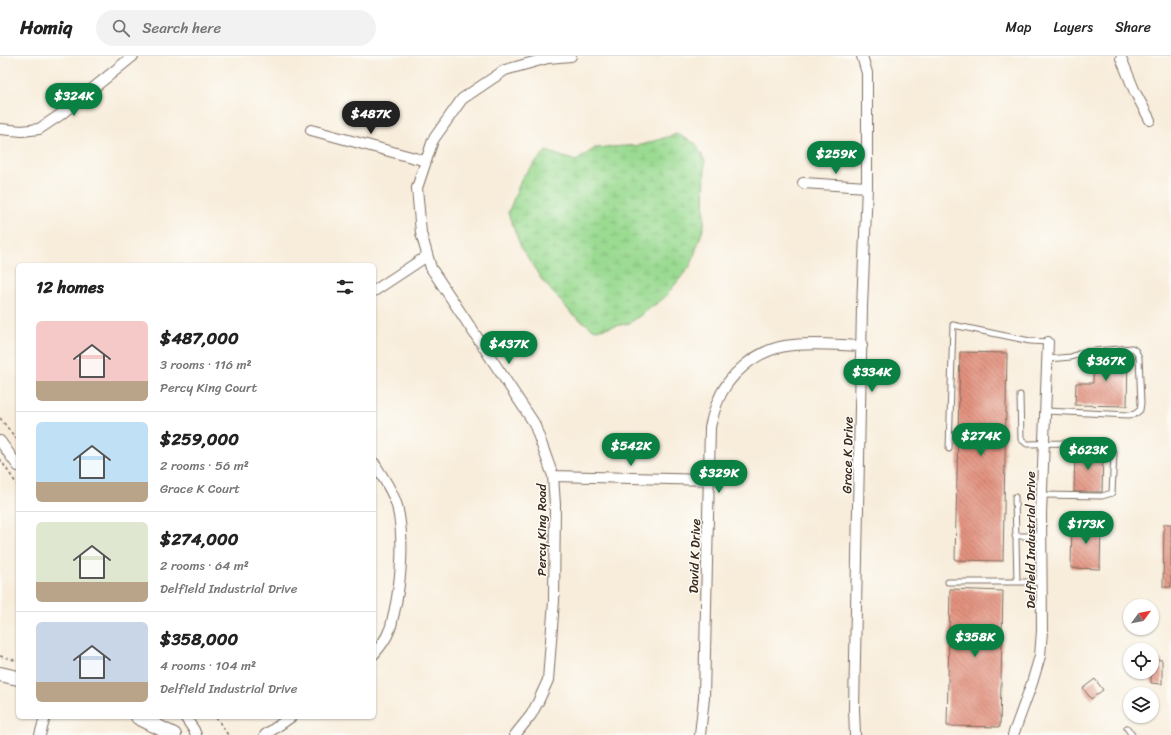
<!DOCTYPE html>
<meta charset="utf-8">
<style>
:root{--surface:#fff;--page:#f2f2f2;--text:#222;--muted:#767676;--line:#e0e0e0;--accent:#0b8043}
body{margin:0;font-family:Sriracha,sans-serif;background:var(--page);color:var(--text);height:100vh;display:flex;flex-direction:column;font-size:15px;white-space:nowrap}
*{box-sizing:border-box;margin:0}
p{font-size:13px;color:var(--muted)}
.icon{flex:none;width:22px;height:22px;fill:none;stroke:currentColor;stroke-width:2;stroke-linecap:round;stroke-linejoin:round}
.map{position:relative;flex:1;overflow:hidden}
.sheet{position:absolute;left:16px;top:207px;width:360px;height:456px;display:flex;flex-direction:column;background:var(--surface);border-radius:6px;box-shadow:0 1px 3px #0004}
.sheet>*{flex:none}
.needle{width:26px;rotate:58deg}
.controls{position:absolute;left:1123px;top:543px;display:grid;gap:8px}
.controls a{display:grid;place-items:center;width:36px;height:36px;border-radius:50%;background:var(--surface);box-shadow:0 1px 3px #0004;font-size:20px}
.price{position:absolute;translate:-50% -34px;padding:0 9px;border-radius:14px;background:var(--accent);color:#fff;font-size:13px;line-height:26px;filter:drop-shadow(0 1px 2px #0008)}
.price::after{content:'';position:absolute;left:50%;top:24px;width:12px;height:9px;margin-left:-6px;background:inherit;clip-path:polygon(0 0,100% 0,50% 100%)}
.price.active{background:#222;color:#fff}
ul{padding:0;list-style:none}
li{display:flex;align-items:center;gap:12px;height:100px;padding:0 20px}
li+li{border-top:1px solid var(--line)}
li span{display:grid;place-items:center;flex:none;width:112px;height:80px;border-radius:6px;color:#555}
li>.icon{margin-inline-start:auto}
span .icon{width:48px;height:48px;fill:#fffc;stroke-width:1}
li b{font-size:17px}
h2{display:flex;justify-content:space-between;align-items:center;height:48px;padding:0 20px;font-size:17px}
header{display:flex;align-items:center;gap:24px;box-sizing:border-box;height:56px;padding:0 20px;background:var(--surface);border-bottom:1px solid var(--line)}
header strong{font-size:19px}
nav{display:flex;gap:22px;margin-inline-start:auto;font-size:14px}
.search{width:280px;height:36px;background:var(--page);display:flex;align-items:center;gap:10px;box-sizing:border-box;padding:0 14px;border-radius:22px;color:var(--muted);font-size:15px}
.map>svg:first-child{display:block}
.wetland{fill:url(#wetland-marsh);stroke:#6a8258}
.building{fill:url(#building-back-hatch)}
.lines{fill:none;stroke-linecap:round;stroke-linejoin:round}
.service-casing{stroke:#7d6e60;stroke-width:7}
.minor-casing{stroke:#7d6e60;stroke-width:12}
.secondary-casing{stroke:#7d6e60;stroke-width:16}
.path{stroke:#7d6e60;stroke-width:1.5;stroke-dasharray:3 3;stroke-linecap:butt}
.service{stroke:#fff;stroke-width:5}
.minor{stroke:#fff;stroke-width:10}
.secondary{stroke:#fff;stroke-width:14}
.labels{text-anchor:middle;stroke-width:3;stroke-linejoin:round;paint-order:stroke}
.street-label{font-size:13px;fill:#3b2a1e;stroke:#fdfcf7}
</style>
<header>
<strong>Homiq</strong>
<div class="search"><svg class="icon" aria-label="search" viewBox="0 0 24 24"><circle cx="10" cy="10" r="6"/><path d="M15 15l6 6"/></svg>Search here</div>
<nav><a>Map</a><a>Layers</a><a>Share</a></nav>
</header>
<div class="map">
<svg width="1171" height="679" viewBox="0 0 1171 679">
<defs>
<pattern id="wetland-marsh" width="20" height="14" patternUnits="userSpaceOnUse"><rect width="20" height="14" fill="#9ada91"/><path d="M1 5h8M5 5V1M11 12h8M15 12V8" fill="none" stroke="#86bb7d"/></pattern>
<pattern id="building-back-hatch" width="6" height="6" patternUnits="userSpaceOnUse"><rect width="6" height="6" fill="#e2927f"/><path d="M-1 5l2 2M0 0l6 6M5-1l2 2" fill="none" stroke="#b87767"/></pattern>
</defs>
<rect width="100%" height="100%" fill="#fdfcf7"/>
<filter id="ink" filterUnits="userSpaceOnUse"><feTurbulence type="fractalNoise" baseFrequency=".025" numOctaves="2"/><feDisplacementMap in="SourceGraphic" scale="8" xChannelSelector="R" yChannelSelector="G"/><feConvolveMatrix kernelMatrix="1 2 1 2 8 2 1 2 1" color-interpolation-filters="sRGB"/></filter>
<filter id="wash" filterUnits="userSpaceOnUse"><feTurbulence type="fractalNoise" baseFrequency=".012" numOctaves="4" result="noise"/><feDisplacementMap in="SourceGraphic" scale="16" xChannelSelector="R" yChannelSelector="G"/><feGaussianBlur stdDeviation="0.9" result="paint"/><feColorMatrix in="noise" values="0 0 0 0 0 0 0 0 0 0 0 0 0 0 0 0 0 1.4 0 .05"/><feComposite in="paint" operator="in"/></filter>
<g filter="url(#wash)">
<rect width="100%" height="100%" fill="#f8eddb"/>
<!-- wetland -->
<path class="wetland" d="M 677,78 L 696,88 L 705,105 L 704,170 L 691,209 L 664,242 L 630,267 L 595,274 L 573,259 L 542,224 L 521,191 L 508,157 L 523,120 L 546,95 L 576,105 L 595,92 L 641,89 Z"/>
<g id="blocks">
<!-- building -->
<path class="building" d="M 960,296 L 1007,297 L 1003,505 L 955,504 Z
M 1128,296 L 1127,350 L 1075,349 L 1076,327 L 1093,327 L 1094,299 Z
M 1075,392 L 1091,393 L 1103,395 L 1102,436 L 1074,436 Z
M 1072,465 L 1101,466 L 1100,513 L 1071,512 Z
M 1164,468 L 1171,468 L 1171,531 L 1163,531 Z
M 950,533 L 1003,535 L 1000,671 L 947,670 Z
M 1152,603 L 1162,604 L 1162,628 L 1151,627 Z
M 1095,623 L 1103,634 L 1091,643 L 1083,632 Z"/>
</g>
</g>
<g filter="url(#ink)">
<use href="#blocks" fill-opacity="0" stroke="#7d6e60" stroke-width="1"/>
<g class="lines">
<!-- service casing -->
<g class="service-casing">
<path id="service" d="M 1020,339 L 1021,383 L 1027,388 C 1049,388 1098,382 1114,397 L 1112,437 L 1102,440 L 1042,439
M 1046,355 L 1129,359 L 1135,358 L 1140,354 L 1141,347 L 1139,302 L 1136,295 L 1132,292 L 1083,296 L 1071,301 L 1048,303
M 949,393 L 953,269 L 1030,285 L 1048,286
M 1015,441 L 1017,526
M 1015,480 L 1041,480
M 948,526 L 1042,526
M 1127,672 L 1132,679"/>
</g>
<!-- minor casing -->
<g class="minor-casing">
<path id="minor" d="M 1121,2 L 1135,36 L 1150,64
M 0,73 L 22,75 L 39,73 L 60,59 L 133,0
M 311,74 L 426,105
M 803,127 L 867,131
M 374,235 L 427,200
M 0,385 L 18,410
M 374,407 C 382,420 393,435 397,450 C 405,482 401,526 394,557 C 392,563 392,570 389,575 C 386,584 380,591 374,598
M 553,420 L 709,424
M 185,661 L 194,674 L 196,679
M 40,679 L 45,661
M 265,679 L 291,661
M 515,679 L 531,659 L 538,646 L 548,624 L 554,545 L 555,449 L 553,420 L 534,367 L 431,212 L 421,177 L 417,132 L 433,84 L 462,43 L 505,14 L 548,2 L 571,0
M 700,679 L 704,642 L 710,371 C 712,363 714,355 717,347 C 727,319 756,295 785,290 C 809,286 837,289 862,290
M 855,679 L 854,653 L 862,251 L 867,131 L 867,17 L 862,0
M 1013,679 L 1032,627 L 1040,600 L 1042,575 L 1041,458 L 1048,286"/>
</g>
<!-- secondary casing -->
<g class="secondary-casing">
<path id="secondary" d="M 0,618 L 18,622
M 138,661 L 174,679"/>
</g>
<!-- path -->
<path class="path" d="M 0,362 L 18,385
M 0,403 L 18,430
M 0,600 L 18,605
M 216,661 L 228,679"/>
<!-- service -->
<use href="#service" class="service"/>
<!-- minor -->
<use href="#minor" class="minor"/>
<!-- secondary -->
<use href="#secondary" class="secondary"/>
</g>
</g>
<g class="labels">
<!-- street labels -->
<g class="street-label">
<text transform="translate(847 399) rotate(-89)" y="5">Grace K Drive</text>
<text transform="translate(541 474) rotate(-90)" y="5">Percy King Road</text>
<text transform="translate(1030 484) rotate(-90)" y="5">Delfield Industrial Drive</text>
<text transform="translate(694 500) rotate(-88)" y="5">David K Drive</text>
</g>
</g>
</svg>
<div class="controls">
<a><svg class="needle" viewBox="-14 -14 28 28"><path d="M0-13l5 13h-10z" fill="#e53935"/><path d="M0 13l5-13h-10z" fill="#767676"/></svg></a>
<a><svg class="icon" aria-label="locate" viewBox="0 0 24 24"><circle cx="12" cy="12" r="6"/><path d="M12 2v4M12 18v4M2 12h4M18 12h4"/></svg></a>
<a><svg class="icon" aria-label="layers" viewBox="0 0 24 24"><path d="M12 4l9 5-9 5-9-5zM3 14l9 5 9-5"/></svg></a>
</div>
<b class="price" style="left:74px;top:61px">$324K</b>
<b class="price active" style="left:371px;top:79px">$487K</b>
<b class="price" style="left:836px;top:119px">$259K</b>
<b class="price" style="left:509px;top:309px">$437K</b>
<b class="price" style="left:1106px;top:326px">$367K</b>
<b class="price" style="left:872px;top:337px">$334K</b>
<b class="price" style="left:981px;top:401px">$274K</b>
<b class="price" style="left:631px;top:411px">$542K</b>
<b class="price" style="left:1088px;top:415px">$623K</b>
<b class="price" style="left:719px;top:438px">$329K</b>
<b class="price" style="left:1086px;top:489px">$173K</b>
<b class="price" style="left:975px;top:602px">$358K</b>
<section class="sheet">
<h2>12 homes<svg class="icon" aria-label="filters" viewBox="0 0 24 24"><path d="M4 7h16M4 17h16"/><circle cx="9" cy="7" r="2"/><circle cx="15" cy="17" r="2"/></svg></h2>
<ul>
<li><span style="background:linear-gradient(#f6c9c9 75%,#b9a48a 0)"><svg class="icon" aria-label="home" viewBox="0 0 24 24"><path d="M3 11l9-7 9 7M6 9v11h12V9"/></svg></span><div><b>$487,000</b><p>3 rooms · 116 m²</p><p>Percy King Court</p></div></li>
<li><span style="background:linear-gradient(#bfe0f5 75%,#b9a48a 0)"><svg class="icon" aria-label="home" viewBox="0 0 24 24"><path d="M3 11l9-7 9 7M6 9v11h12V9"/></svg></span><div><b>$259,000</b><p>2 rooms · 56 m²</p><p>Grace K Court</p></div></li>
<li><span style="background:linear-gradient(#dfe7d0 75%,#b9a48a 0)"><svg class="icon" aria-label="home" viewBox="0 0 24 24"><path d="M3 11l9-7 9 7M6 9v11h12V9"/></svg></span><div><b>$274,000</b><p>2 rooms · 64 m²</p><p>Delfield Industrial Drive</p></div></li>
<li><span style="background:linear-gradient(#c9d6e8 75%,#b9a48a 0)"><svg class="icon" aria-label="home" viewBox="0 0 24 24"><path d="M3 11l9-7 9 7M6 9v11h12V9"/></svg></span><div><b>$358,000</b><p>4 rooms · 104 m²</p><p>Delfield Industrial Drive</p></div></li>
</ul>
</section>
</div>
